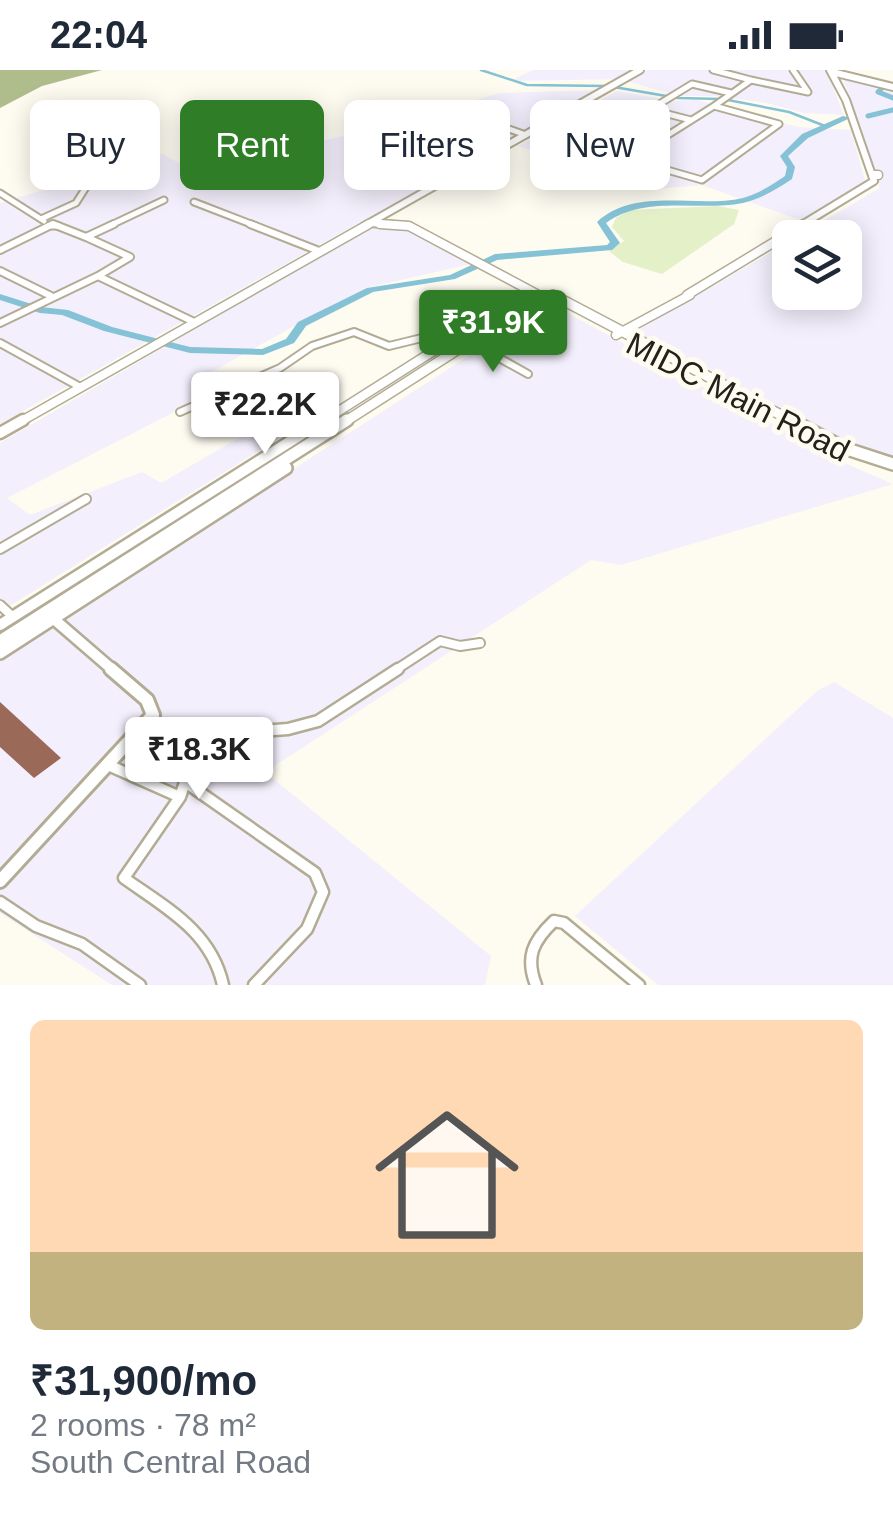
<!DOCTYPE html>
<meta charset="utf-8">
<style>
:root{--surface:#fff;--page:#f2f2f3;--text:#1f2937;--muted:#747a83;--accent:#2f7d26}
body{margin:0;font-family:Arial,sans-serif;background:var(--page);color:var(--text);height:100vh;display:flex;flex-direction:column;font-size:38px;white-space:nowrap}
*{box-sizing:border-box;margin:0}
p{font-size:32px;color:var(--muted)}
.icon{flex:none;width:55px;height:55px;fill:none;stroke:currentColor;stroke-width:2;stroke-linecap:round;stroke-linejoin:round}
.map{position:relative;height:915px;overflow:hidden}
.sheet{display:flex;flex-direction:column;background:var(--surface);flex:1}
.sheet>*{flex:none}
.hud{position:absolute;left:30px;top:30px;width:835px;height:90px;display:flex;gap:20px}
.tools{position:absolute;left:772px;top:150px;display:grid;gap:20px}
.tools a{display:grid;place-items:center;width:90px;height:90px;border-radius:15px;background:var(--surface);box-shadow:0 5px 25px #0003;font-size:50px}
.price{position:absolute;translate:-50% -85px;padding:0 22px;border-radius:10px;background:#fff;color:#222;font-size:32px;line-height:65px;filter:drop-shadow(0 2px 5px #0008)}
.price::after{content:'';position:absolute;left:50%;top:60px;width:30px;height:22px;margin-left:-15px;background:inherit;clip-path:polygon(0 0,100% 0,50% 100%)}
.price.selected{background:var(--accent);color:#fff}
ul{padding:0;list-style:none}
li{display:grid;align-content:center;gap:20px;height:530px;padding:0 30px}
li span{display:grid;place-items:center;height:310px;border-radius:15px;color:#555}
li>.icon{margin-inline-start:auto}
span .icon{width:180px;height:180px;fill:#fffc;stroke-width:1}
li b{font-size:42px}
.tag{padding:0 35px;border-radius:15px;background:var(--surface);box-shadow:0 5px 25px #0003;font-size:35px;line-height:90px}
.tag.selected{background:var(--accent);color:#fff}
.status{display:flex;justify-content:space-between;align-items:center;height:70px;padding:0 50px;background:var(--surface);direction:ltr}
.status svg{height:28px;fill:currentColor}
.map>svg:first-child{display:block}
.industrial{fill:#f3effc}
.green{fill:#e4f0c7}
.forest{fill:#afbc8b}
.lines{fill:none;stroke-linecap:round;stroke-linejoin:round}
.stream{stroke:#85c2d6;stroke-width:2.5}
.canal{stroke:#85c2d6;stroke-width:5}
.river{fill:#85c2d6;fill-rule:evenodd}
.building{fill:#9a6958}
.minor-far3-casing{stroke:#b3ac94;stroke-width:9}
.minor-far2-casing{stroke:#b3ac94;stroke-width:10}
.minor-far1-casing{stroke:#b3ac94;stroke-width:12}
.minor-casing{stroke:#b3ac94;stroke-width:15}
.tertiary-far3-casing{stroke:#b3ac94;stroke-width:10}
.tertiary-far2-casing{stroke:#b3ac94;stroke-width:11}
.tertiary-far1-casing{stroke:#b3ac94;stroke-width:15}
.tertiary-casing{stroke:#b3ac94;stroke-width:18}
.secondary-far2-casing{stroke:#b3ac94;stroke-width:11}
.secondary-far1-casing{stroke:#b3ac94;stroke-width:12}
.secondary-casing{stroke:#b3ac94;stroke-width:16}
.minor-far3{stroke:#fff;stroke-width:5}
.minor-far2{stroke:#fff;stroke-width:6}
.minor-far1{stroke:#fff;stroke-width:8}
.minor{stroke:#fff;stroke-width:10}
.tertiary-far3{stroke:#fff;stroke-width:6}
.tertiary-far2{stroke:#fff;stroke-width:8}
.tertiary-far1{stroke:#fff;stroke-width:10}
.tertiary{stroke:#fff;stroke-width:12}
.secondary-far2{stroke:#fff;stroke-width:8}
.secondary-far1{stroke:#fff;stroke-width:9}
.secondary{stroke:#fff;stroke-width:11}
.labels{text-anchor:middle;stroke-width:10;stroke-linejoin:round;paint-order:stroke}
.street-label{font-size:32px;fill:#242118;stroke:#fefbf1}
</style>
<div class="status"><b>22:04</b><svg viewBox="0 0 49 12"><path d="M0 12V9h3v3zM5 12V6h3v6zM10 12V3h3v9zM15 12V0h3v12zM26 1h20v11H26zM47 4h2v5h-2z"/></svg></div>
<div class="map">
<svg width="893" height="915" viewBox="0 0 893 915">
<rect width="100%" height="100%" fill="#fefbf1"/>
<!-- industrial -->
<path class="industrial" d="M 533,0 L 826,0 L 844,45 L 804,43 L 767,33 L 716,26 L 679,26 L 620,9 L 510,11 Z
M 852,7 L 893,19 L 893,390 L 847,374 L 634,262 L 790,171 L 790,222 L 845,222 L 845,168 L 796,167 L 880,118 L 843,8 Z
M 596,20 L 0,354 L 0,133 L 163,84 L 191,100 L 410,51 L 499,23 Z
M 617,21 L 673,31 L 697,30 L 798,57 L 851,60 L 866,114 L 800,150 L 702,115 L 652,119 L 518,76 Z
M 383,155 L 409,161 L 471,194 L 370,217 L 330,236 L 199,309 L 221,318 L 7,428 L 30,445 L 142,402 L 161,413 L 312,326 L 332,335 L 0,542 L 0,373 L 365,160 Z
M 560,239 L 842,392 L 893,414 L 621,495 L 591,490 L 265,702 L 491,886 L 485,915 L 112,915 L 0,843 L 0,589 L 470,285 Z
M 834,612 L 893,648 L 893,915 L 658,915 L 575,846 L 817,621 Z"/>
<!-- green -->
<path class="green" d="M 718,136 L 739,140 L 734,154 L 662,204 L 623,192 L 609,181 L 624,171 L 612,157 L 616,148 L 630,140 Z"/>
<!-- forest -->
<path class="forest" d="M 0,0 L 102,0 L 42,16 L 0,38 Z"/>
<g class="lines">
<!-- stream -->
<path class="stream" d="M 481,0 L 527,15 L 606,16
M 614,17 L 678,28 L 720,29
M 728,30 L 789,42 L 825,56"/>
<!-- canal -->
<path class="canal" d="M 882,18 L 878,22 L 893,28
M 868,46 L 893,40"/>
<!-- river -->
<path class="river" d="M 843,46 L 850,48 L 808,68 L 788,86 L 795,97 L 792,109 C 777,119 761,129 743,133 C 698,142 646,124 606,153 L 620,173 L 612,180 L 497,190 L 455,209 L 373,222 L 306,256 L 294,273 L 263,285 L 190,283 L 104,261 L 62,245 L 40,243 L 0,230 L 0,224 L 41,237 L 68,240 L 112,257 L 190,277 L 262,279 L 286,269 L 298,252 L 367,218 L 450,205 L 495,184 L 607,175 L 610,172 L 597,152 C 637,116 695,139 743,128 C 758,124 772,115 785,106 L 787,97 L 780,86 L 802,64 Z"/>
</g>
<!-- building -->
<path class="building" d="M 0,632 L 61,688 L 34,708 L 0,677 Z"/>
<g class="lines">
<!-- minor-far3 casing -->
<g class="minor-far3-casing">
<path id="minor-far3" d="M 713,0 L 751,10
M 714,36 L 660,70 L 620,58 L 692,14 L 731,23
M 455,40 L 526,65
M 652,40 L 691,50
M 567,42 L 620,58 L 595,73 L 594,79 L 702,110 L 779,54 L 714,36 L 751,10 L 808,22 L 793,0
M 631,90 L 660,70
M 0,123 L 44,151
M 194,132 L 256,156
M 41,149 L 76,133 L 95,103
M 48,156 L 59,156
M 109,156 L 164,130"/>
</g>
<!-- minor-far2 casing -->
<g class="minor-far2-casing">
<path id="minor-far2" d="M 250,154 L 319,181
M 86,167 L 130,187 L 98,206
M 0,180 L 53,154 L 86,167 L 114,154
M 0,201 L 51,226
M 0,253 L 98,206 L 194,252
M 0,273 L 80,317
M 476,275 L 528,304
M 231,318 L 259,341
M 180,342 L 280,298 L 312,276 L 354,262 L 389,276 L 438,264 L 456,272"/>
</g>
<!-- minor-far1 casing -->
<g class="minor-far1-casing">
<path id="minor-far1" d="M 0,479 L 86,429
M 0,535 L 13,547
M 394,601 L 440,571 L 460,576 L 480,573"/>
</g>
<!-- minor casing -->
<g class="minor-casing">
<path id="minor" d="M 180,691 L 246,662 L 288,659 L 318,651 L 398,599
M 108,695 L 180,727 L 185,712 L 180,691 L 137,663
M 185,712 L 315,803 L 323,822 L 307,859 L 254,915
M 180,727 L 124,808 C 166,838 211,861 223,915
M 0,832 L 36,856 L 82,874 L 140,915
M 536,915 C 525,887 533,871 554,851 L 564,853 L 639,915"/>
</g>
<!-- tertiary-far3 casing -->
<g class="tertiary-far3-casing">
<path id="tertiary-far3" d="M 832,2 L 893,17
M 370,153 L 410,156
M 364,156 L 640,0
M 800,156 L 874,111 L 846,30 L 830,0"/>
</g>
<!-- tertiary-far2 casing -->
<g class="tertiary-far2-casing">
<path id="tertiary-far2" d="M 380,154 L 409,156 L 546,229
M 687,225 L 804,154
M 616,265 L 690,225
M 18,353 L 369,154
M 320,353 L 446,273 L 463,276"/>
</g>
<!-- tertiary-far1 casing -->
<g class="tertiary-far1-casing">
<path id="tertiary-far1" d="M 0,363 L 23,350
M 48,544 L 114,601
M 0,555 L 324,350"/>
</g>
<!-- tertiary casing -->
<g class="tertiary-casing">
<path id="tertiary" d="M 0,811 L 153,645 L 147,630 L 111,599"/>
</g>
<!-- secondary-far2 casing -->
<g class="secondary-far2-casing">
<path id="secondary-far2" d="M 873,105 L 878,105"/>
</g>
<!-- secondary-far1 casing -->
<g class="secondary-far1-casing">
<path id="secondary-far1" d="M 343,353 L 471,271 L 553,225 L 796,353"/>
</g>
<!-- secondary casing -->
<g class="secondary-casing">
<path id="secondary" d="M 791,350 L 844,378 L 893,394
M 0,571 L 347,350
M 0,583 L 286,398"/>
</g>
<!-- minor-far3 -->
<use href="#minor-far3" class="minor-far3"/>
<!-- minor-far2 -->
<use href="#minor-far2" class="minor-far2"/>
<!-- minor-far1 -->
<use href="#minor-far1" class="minor-far1"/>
<!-- minor -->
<use href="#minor" class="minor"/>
<!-- tertiary-far3 -->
<use href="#tertiary-far3" class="tertiary-far3"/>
<!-- tertiary-far2 -->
<use href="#tertiary-far2" class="tertiary-far2"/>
<!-- tertiary-far1 -->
<use href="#tertiary-far1" class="tertiary-far1"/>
<!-- tertiary -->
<use href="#tertiary" class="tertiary"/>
<!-- secondary-far2 -->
<use href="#secondary-far2" class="secondary-far2"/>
<!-- secondary-far1 -->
<use href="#secondary-far1" class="secondary-far1"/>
<!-- secondary -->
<use href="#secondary" class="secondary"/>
</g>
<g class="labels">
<!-- street labels -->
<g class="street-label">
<text transform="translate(738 327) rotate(27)" y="11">MIDC Main Road</text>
</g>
</g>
</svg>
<div class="tools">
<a><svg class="icon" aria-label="layers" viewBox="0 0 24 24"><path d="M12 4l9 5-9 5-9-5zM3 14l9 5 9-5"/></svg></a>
</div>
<b class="price selected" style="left:493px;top:305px">₹31.9K</b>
<b class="price" style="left:265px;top:387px">₹22.2K</b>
<b class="price" style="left:199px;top:732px">₹18.3K</b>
<div class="hud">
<a class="tag">Buy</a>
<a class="tag selected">Rent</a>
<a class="tag">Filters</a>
<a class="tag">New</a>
</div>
</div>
<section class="sheet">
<ul>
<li><span style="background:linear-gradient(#ffd9b3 75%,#c2b280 0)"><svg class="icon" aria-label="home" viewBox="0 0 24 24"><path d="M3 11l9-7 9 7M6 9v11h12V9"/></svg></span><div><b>₹31,900/mo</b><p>2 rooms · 78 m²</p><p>South Central Road</p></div></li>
</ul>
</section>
